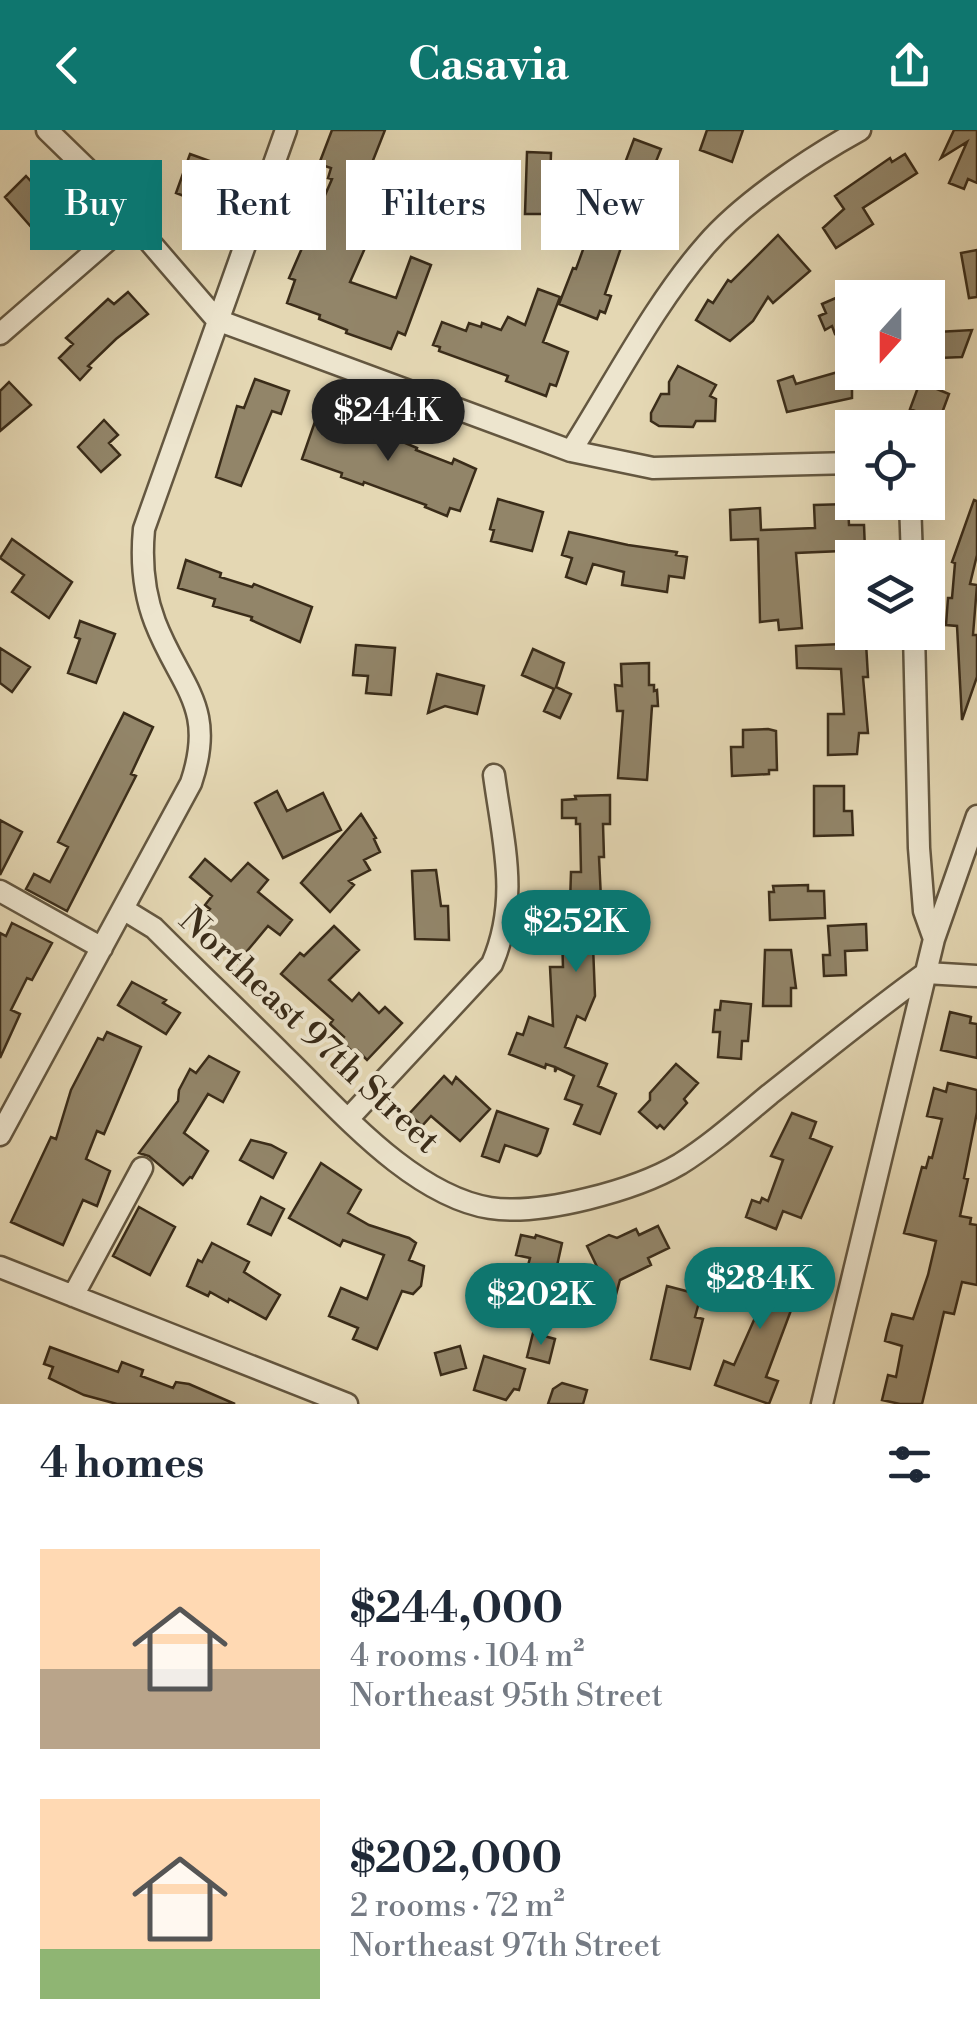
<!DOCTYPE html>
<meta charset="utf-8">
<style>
:root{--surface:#fff;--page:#f6f6f7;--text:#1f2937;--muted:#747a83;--accent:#0f766e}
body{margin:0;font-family:"Libre Bodoni",serif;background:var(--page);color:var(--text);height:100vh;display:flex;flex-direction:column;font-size:38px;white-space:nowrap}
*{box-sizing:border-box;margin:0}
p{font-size:32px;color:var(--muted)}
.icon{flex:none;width:55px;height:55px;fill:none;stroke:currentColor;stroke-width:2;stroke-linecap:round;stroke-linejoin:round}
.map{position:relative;height:1274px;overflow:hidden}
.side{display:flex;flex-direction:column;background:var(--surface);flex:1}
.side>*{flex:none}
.guide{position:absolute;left:30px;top:30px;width:918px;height:90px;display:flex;gap:20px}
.needle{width:65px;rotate:201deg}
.buttons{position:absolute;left:835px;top:150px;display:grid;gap:20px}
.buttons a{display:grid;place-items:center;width:110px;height:110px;border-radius:0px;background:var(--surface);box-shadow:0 10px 40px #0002;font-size:50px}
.price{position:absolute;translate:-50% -85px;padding:0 22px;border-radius:35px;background:var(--accent);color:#fff;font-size:32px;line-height:65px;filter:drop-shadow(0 2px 5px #0008)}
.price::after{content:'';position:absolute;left:50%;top:60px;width:30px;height:22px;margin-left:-15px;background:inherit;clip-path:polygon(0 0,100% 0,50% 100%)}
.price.active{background:#222;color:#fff}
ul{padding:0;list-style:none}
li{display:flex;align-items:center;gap:30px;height:250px;padding:0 40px}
li span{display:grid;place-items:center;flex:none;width:280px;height:200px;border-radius:0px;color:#555}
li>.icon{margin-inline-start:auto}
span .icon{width:120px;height:120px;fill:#fffc;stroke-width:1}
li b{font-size:42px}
h2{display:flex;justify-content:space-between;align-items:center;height:120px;padding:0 40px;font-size:42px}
.pill{padding:0 35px;border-radius:0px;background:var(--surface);box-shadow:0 10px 40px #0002;font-size:35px;line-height:90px}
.pill.active{background:var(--accent);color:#fff}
header{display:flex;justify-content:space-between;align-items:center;height:130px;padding:0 40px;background:var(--accent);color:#fff;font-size:45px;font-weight:700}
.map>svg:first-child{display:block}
.building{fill:#928569;stroke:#3a2c19;stroke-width:2.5}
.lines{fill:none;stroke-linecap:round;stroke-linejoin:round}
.minor-casing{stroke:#645740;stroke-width:25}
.minor{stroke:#ede5ce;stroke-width:20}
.labels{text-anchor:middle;stroke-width:8;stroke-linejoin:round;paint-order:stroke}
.street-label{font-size:35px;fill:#3a2c19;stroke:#ede5ce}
</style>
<header><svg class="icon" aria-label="back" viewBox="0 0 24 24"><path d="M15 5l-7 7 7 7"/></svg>Casavia<svg class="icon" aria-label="share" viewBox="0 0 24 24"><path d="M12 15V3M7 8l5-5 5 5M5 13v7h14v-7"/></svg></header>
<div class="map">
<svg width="977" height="1274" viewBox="0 0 977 1274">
<rect width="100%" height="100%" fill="#e4d7b3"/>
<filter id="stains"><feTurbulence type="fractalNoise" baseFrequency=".002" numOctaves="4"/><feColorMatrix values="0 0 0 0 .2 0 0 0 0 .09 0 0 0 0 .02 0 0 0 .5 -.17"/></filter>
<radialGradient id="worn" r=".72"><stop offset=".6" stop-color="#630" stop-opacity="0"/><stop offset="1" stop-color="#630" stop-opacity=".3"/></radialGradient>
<!-- building -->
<path class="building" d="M 332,0 L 385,0 L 351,86 L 356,88 L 350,101 L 369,109 L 350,152 L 396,168 L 411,127 L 431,135 L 405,205 L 398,202 L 391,219 L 346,203 L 347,200 L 319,189 L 320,185 L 287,173 L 295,150 L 289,148 L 332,49 L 328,48 L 331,38 L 319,34 Z
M 707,0 L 743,0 L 732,32 L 700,20 Z
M 954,0 L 977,0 L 977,53 L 968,49 L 964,59 L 949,53 L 967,12 L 941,28 Z
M 634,9 L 661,19 L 649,49 L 656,52 L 649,71 L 632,65 L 622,94 L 626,95 L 621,108 L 624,109 L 605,164 L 611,166 L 605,183 L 600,181 L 597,189 L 559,174 L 573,138 L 576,139 L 602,67 L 606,63 L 613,65 Z
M 527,22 L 551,23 L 549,84 L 525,84 Z
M 190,24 L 232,39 L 218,79 L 176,63 Z
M 905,24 L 917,43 L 863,78 L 873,94 L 836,118 L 823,98 L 844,79 L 835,66 L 890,28 L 892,32 Z
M 26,46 L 54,76 L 32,98 L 5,67 Z
M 778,105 L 810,141 L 773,173 L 768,167 L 753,191 L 730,211 L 696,190 L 708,170 L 713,173 L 728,150 L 731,152 Z
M 977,120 L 977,167 L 969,168 L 961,123 Z
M 538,159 L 560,167 L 543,212 L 568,222 L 556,256 L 550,254 L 546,266 L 506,251 L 508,246 L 439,221 L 440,217 L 433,215 L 442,192 L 466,201 L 469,193 L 481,197 L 482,193 L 501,200 L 508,187 L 525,195 Z
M 128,162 L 148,184 L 116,209 L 88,236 L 91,238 L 80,250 L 59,228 L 73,214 L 66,208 L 108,169 L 114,174 Z
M 845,164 L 849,173 L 852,172 L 852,232 L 850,233 L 840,203 L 835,204 L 832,196 L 825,200 L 819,186 L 826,183 L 822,174 Z
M 972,200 L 962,227 L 939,228 L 937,202 Z
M 678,236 L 716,255 L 710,266 L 716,269 L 715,291 L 696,291 L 693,297 L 659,296 L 651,291 L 651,283 L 661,264 L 669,264 L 669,252 Z
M 852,238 L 852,268 L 787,282 L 778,251 L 793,246 L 796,254 Z
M 255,249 L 289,261 L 281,284 L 272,281 L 241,356 L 216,347 L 237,276 L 244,278 Z
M 9,252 L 31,275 L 0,301 L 0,261 Z
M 920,252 L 949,264 L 939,291 L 910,279 Z
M 320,277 L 337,283 L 335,291 L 367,302 L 370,295 L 392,303 L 391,307 L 417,318 L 416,320 L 452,334 L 454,329 L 476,339 L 460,381 L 450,378 L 447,386 L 425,377 L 426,375 L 364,352 L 363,355 L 341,347 L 342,343 L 302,329 Z
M 104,290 L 118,305 L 109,313 L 120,325 L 101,342 L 78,317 Z
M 498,369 L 543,382 L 532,421 L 491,411 L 494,400 L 490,399 Z
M 974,370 L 977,371 L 977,425 L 970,454 L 977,455 L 973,505 L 977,505 L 977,547 L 962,590 L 957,496 L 946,495 L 948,468 L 952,468 L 955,433 L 952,432 Z
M 848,374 L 849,395 L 864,395 L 865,420 L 796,423 L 802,498 L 779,500 L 778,490 L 760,492 L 758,409 L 731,410 L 730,380 L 760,378 L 761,400 L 815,398 L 814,375 Z
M 569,402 L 628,415 L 677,422 L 676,425 L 687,427 L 684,448 L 669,446 L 667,462 L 622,455 L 624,442 L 593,434 L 586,454 L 566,447 L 572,428 L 562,425 Z
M 12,409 L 72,452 L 49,488 L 12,462 L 24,445 L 0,428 Z
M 186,430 L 221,443 L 220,447 L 252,457 L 254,454 L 312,477 L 300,512 L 251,490 L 252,487 L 213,476 L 215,469 L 178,458 Z
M 80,491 L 115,504 L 96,553 L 68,543 L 80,509 L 75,507 Z
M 866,513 L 868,547 L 863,547 L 868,603 L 859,603 L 857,624 L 828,625 L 828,584 L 844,584 L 841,539 L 797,538 L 796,516 Z
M 356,515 L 395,518 L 391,565 L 366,563 L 368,546 L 353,545 Z
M 0,518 L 30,537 L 12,562 L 0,553 Z
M 533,519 L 564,533 L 556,557 L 571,564 L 560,588 L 544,581 L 554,559 L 522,545 Z
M 649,533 L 649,555 L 654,555 L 654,561 L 657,560 L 658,576 L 652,576 L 647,650 L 618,648 L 623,581 L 617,581 L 615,555 L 622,556 L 621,534 Z
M 437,544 L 484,556 L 477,584 L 445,576 L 428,583 Z
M 124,583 L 153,597 L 131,644 L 136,646 L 67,781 L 26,759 L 34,744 L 50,752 L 68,717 L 58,712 Z
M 768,599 L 776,601 L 777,640 L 769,640 L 769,644 L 732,646 L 731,617 L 743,617 L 743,600 Z
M 814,656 L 844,656 L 844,681 L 852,681 L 853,705 L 814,706 Z
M 277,661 L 287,681 L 323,663 L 341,700 L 283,728 L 255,673 Z
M 610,665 L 610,694 L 603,694 L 604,727 L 599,727 L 602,790 L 592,790 L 595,866 L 585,890 L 577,886 L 565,917 L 607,934 L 598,956 L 616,964 L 600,1004 L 574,994 L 582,975 L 565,969 L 574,946 L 557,938 L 555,942 L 555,937 L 546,934 L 545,938 L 509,924 L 517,903 L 523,905 L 529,887 L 553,896 L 550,837 L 563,837 L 562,806 L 569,806 L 571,742 L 581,742 L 580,694 L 576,694 L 576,688 L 562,688 L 562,670 L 576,669 L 575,666 Z
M 361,684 L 376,708 L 374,709 L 380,722 L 364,730 L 370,740 L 349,751 L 354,755 L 330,782 L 301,753 Z
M 0,690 L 22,702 L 0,745 Z
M 205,729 L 231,751 L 248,733 L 268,750 L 258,762 L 292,790 L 280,805 L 268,796 L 237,833 L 194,797 L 210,779 L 205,775 L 212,766 L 190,747 Z
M 436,740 L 441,776 L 448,776 L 449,810 L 415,809 L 412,741 Z
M 808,755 L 808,761 L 824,761 L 825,788 L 770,790 L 769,762 L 774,762 L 773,756 Z
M 12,793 L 52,813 L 32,850 L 27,848 L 11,880 L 20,884 L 0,928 L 0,803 L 6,806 Z
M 866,794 L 867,820 L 845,821 L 846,845 L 824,846 L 823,825 L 830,825 L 828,796 Z
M 334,796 L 359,820 L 329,850 L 352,871 L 359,863 L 379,883 L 385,877 L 402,893 L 367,930 L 358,921 L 355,924 L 341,911 L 344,907 L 330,894 L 333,890 L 281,844 L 300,823 L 304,826 Z
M 765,820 L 791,820 L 796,858 L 791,858 L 791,876 L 763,876 Z
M 132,852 L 166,870 L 163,873 L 180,883 L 166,904 L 118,875 Z
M 721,871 L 751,874 L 748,911 L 742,911 L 741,929 L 718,927 L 720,902 L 713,902 L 715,880 L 720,880 Z
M 950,882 L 971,887 L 970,893 L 977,894 L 977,928 L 941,920 Z
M 107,902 L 141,917 L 104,1004 L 97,1001 L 86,1029 L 110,1041 L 97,1076 L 83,1070 L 63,1115 L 11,1092 L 51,1007 L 56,1009 L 71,960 L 98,908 L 103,910 Z
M 209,926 L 239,942 L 223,972 L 208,964 L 184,1003 L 208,1021 L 192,1048 L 190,1047 L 183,1055 L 149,1026 L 139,1023 L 178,971 L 179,960 L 190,939 L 196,943 Z
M 676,934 L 698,953 L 684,969 L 687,973 L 664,999 L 660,995 L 657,998 L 639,982 L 650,970 L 650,963 Z
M 444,946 L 452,954 L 456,947 L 490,979 L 460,1011 L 431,986 L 422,996 L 409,984 Z
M 948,953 L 977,960 L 977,982 L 964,1048 L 968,1049 L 960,1086 L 971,1088 L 970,1094 L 977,1095 L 977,1155 L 962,1152 L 954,1184 L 944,1182 L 922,1274 L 900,1274 L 882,1270 L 888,1245 L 896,1247 L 902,1216 L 885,1211 L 887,1202 L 892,1184 L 913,1189 L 928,1145 L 936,1111 L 904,1103 L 922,1037 L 926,1038 L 929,1027 L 932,1028 L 942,989 L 927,986 L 934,958 L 946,962 Z
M 497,981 L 548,999 L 540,1023 L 537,1026 L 505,1015 L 499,1032 L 482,1026 Z
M 792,983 L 816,992 L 810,1008 L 832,1017 L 801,1088 L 783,1081 L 776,1099 L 746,1087 L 752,1070 L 760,1073 L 762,1068 L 768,1071 L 783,1030 L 771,1026 Z
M 251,1010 L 271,1015 L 286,1023 L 273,1048 L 240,1030 Z
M 321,1033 L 361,1060 L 348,1083 L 369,1095 L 409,1108 L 416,1113 L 409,1130 L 424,1136 L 421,1156 L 413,1164 L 402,1161 L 377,1219 L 353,1209 L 358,1198 L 329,1186 L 341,1158 L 367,1169 L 384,1125 L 343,1110 L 340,1116 L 289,1088 Z
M 261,1067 L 284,1079 L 271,1105 L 248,1094 Z
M 139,1077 L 175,1097 L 150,1145 L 113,1126 Z
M 658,1096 L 669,1118 L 648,1128 L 651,1135 L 620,1150 L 614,1172 L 587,1116 L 609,1105 L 617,1108 L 636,1099 L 639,1105 Z
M 521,1105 L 535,1108 L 536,1105 L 562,1113 L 553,1154 L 556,1155 L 549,1178 L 519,1169 L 530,1128 L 516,1125 Z
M 212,1113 L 249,1132 L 244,1142 L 280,1165 L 266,1189 L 229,1169 L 228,1172 L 210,1162 L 208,1166 L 187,1156 L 198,1130 L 202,1132 Z
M 797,1129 L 780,1161 L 796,1167 L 766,1247 L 778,1251 L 769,1274 L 715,1255 L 724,1231 L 734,1235 L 762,1172 L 729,1154 L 737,1139 L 750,1145 L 753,1139 Z
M 667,1156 L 701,1165 L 695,1187 L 703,1189 L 690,1239 L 651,1229 Z
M 533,1203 L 555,1209 L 549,1233 L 527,1227 Z
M 460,1216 L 466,1238 L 441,1245 L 435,1223 Z
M 50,1217 L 118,1242 L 122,1232 L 143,1240 L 141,1246 L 173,1258 L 176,1252 L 189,1254 L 235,1274 L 117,1274 L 84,1265 L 49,1248 L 53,1237 L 44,1234 Z
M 484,1226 L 525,1239 L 519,1260 L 514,1259 L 506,1270 L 474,1260 Z
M 562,1253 L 587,1260 L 583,1274 L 548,1274 L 553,1259 Z"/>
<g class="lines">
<!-- minor casing -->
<g class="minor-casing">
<path id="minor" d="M 47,0 L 86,38 L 217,190 L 571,321 L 653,338 L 852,333
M 0,204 L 130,91
M 571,321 C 613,255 655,173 706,115 C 743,72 811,27 860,0
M 910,372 L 912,428
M 914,502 L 919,718 L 924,781 L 934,809
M 0,761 L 102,818
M 123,779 L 154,798 C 197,841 241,883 284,926 C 339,979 411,1065 490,1078 C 541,1086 636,1060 680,1034 C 712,1014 741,988 770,964 C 822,923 873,881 926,843 L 977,846
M 349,988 L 492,834 C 520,769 503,712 494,645
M 0,1005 L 191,653 C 217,576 180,557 155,492 C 143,461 141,431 144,399 L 286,0
M 0,1137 L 347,1274
M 73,1166 L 142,1038
M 822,1274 L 934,809 L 977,686"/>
</g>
<!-- minor -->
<use href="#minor" class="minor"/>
</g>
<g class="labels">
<!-- street labels -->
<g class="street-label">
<text transform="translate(310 900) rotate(43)" y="12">Northeast 97th Street</text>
</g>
</g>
<rect width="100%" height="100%" filter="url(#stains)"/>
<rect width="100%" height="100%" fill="url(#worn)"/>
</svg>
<div class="buttons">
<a><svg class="needle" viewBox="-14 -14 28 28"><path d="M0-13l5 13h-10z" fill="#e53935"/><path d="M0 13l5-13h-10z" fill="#747a83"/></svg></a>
<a><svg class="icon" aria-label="locate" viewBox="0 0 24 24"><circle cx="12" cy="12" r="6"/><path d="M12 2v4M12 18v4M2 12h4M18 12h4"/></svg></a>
<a><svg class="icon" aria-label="layers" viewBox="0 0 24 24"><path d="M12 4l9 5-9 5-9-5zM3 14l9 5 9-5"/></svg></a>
</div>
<b class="price active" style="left:388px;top:334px">$244K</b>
<b class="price" style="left:576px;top:845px">$252K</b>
<b class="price" style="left:760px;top:1202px">$284K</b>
<b class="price" style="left:541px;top:1218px">$202K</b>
<div class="guide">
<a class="pill active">Buy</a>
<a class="pill">Rent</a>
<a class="pill">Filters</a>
<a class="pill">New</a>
</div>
</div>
<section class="side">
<h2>4 homes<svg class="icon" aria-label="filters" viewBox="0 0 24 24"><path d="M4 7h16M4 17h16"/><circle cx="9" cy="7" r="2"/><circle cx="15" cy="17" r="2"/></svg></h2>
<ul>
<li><span style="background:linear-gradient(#ffd9b3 60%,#b9a48a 0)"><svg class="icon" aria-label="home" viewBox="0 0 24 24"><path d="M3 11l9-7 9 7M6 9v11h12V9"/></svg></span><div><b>$244,000</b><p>4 rooms · 104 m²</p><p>Northeast 95th Street</p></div></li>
<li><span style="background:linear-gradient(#ffd9b3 75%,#8fb573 0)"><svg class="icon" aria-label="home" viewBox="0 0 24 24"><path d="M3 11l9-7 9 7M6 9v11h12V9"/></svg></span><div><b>$202,000</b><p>2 rooms · 72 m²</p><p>Northeast 97th Street</p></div></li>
</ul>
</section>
